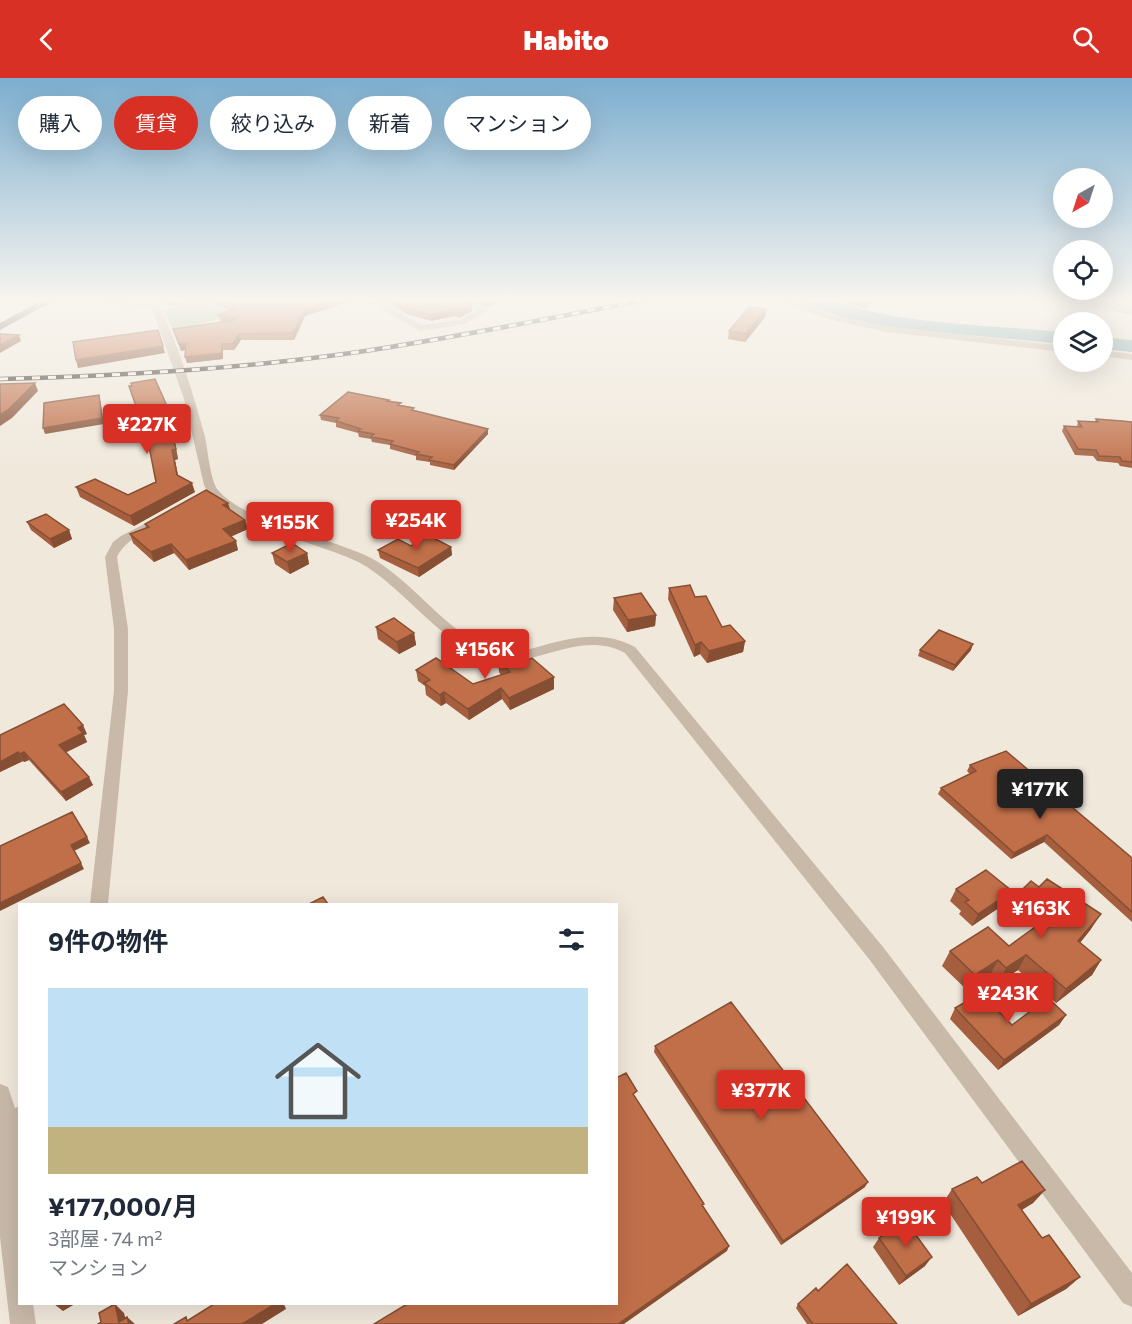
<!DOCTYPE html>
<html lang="ja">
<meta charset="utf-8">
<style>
:root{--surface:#fff;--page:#f6f6f7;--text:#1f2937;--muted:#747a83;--line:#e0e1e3;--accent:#d93025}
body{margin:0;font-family:Commissioner,"Noto Sans JP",sans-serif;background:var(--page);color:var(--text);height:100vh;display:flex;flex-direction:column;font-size:22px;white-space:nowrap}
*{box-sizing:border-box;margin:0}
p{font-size:20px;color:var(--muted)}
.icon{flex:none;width:33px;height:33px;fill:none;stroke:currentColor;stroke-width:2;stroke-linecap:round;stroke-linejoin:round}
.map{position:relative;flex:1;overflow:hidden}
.sheet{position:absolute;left:18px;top:825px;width:600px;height:402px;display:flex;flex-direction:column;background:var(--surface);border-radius:0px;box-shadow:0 6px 24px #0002}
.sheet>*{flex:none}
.guide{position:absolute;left:18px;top:18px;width:600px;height:54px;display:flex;gap:12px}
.needle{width:39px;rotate:219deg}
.fabs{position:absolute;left:1053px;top:90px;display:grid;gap:12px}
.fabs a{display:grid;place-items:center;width:60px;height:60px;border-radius:50%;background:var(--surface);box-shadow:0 6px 24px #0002;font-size:30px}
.price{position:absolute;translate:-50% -51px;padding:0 14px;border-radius:6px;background:var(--accent);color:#fff;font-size:20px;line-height:39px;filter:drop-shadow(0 2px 3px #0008)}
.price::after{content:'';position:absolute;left:50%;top:36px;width:18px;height:14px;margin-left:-9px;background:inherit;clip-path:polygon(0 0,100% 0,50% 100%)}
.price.selected{background:#222;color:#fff}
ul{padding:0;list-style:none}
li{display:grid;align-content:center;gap:12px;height:318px;padding:0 30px}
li+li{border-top:2px solid var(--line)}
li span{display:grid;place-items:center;height:186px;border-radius:0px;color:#555}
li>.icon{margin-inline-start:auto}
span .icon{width:108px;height:108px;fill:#fffc;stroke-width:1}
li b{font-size:26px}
h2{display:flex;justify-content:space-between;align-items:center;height:72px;padding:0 30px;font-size:26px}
.tag{padding:0 21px;border-radius:27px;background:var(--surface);box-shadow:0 6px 24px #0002;font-size:21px;line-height:54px}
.tag.selected{background:var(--accent);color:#fff}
header{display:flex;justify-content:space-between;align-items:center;height:78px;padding:0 30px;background:var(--accent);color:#fff;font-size:27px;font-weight:800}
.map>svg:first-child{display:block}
.green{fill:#b0bf9c}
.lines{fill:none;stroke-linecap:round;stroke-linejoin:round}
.river{fill:#7ba6ac;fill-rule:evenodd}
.minor{fill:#c8b9a8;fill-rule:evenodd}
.highway{fill:#55483f;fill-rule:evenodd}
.rail-casing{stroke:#352d28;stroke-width:4.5}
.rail{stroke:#f8f2e7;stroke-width:3;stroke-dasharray:8;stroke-linecap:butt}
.wall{fill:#a55f3f}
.shaded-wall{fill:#864e33}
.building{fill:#c06f49;stroke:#864e33;stroke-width:1.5}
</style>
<header><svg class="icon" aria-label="back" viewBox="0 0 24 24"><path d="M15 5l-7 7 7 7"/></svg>Habito<svg class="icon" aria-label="search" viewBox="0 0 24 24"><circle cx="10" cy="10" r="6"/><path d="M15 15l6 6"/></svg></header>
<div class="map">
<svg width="1132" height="1246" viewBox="0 0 1132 1246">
<rect width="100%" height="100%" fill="#f0e8db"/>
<!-- green -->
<path class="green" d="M 195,222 L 236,235 L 174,254 L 163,232 Z
M 1062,222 L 1132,222 L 1132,237 Z"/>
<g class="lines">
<!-- river -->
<path class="river" d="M 799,222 C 833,220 865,234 898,239 C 953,247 1009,249 1064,254 L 1064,266 L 900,251 L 848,241 L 802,226 Z
M 1102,259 L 1132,262 L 1132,274 L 1102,271 Z"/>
<!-- minor -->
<path class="minor" d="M 91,222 L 117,222 L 158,226 C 179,267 193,315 205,359 C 208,372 210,402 218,412 C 244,444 332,460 371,480 C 415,504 450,560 498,574 C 510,577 522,573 534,570 C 568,560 602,551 635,569 L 883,869 L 1132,1195 L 1132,1229 L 1123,1225 L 869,881 L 625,575 C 587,554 548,580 509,584 C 454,584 408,512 362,486 C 324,465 222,447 204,407 L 184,321 L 152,230 L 95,224 Z
M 378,222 L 386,222 L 385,226 L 421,247 L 460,242 L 478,232 L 446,222 L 458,222 L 489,232 L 465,246 L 420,253 L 378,229 Z
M 778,222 L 789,222 L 833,237 L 886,248 L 1064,268 L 1064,274 L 886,254 L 828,241 Z
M 1102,272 L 1132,276 L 1132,282 L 1102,278 Z
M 162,437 L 168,441 L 166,443 C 148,453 126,460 117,479 L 128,551 L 128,613 L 108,826 L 90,826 L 114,613 L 114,551 L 105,479 L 113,464 L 121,458 Z
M 0,1006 L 8,1009 L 15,1030 L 20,1028 L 20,1226 L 33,1226 L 36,1246 L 10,1246 L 0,1159 Z"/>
<!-- highway -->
<path class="highway" d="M 43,222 L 55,222 L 0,252 L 0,245 Z"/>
<!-- rail casing -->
<g class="rail-casing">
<path id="rail" d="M 0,301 C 120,298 240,291 358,274 C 454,260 550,240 645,222"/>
</g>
<!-- rail -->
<use href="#rail" class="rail"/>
</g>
<!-- wall -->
<path class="wall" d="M 153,222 L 190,222 L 173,228 Z
M 201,222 L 353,222 L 305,238 L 294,262 L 241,262 L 234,272 L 223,272 L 223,281 L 187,285 L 185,272 L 181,273 L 173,251 L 224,244 L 220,243 L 218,237 L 230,232 Z
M 360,222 L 376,222 L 376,227 Z
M 387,222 L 457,222 L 472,233 L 459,240 L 454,238 L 431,243 L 407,236 L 388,225 Z
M 465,222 L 495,222 L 496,225 L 486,229 Z
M 847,222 L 873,222 L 866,230 L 846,226 Z
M 765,239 L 745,264 L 728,261 L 729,253 Z
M 389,322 L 389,323 L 415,333 L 488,351 L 488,356 L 454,392 L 430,387 L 430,384 L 416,382 L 416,378 L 390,371 L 390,367 L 372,364 L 371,361 L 359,359 L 358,355 L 336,349 L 336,345 L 321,342 L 320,337 Z
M 1096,341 L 1132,344 L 1132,390 L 1120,388 L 1118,385 L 1097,383 L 1093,378 L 1075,377 L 1062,353 L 1064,348 L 1077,349 L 1078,343 L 1095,344 Z
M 148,364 L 182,364 L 175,365 L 178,381 L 175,382 L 178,398 L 195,414 L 134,448 L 80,419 L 76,409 L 128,417 L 156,404 Z
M 230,432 L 245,442 L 248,451 L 231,458 L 238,472 L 189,492 L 174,475 L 154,484 L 133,465 L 130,456 L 146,450 L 145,446 Z
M 27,444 L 69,452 L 72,461 L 54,470 L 31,452 Z
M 451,469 L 452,477 L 419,499 L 380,480 L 378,472 Z
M 272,475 L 307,475 L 309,486 L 290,496 L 275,486 Z
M 669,510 L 695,519 L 722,549 L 745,563 L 743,574 L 707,585 L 700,576 L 694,579 L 668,521 Z
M 614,520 L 656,537 L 655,548 L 627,554 L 613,532 Z
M 376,549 L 414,555 L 416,567 L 399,576 L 378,561 Z
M 920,572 L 971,572 L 953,593 L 918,578 Z
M 498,583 L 554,611 L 510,632 L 502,621 L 469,642 L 446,625 L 441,628 L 426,617 L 425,608 L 418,603 L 416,592 L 473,606 L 501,597 L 499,594 Z
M 87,656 L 84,657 L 87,664 L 65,674 L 93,707 L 66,723 L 29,682 L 24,684 L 23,683 L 0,694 L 0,657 Z
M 970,687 L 1132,780 L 1132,844 L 1044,764 L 1011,781 L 938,716 L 941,710 L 970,696 L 967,693 Z
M 956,811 L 1006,825 L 972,848 L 959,836 L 961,833 L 950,823 Z
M 1020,814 L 1091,851 L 1080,865 L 1101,882 L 1092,897 L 1056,925 L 1018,892 L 998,905 L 990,897 L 967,912 L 942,888 L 950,873 L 1009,868 L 1039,846 L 1012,828 Z
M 955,930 L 1012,947 L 1066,937 L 1059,947 L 998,992 L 950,941 Z
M 655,968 L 865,1109 L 781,1167 L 654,974 Z
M 982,1105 L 1045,1112 L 1033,1125 L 1022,1132 L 1042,1160 L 1080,1199 L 1066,1211 L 1018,1238 L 943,1125 L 952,1111 Z
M 879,1160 L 925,1188 L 899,1207 L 873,1169 Z
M 818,1213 L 897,1246 L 807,1246 L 796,1230 L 798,1226 Z"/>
<!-- shaded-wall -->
<path class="shaded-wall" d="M 171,222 L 190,222 L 173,228 Z
M 334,222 L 353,222 L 305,238 L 294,262 L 293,255 L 304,232 Z
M 488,222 L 495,222 L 496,225 L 486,229 L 486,223 Z
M 870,222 L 873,222 L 866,230 L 868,224 Z
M 472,226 L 472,233 L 459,240 L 459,234 Z
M 766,231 L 765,239 L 745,264 L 746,256 Z
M 454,232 L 454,238 L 431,243 L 430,237 Z
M 239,256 L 241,262 L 234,272 L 233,266 Z
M 19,257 L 21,263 L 0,275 L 0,267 Z
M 186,265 L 188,271 L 181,273 L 179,266 Z
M 222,266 L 223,272 L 223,281 L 187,285 L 185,279 Z
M 163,268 L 165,275 L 78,290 L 76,282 Z
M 35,305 L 38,313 L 12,340 L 0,348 L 0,337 Z
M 99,317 L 100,322 L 104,346 L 45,356 L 43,350 Z
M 488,351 L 488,356 L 454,392 L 454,387 Z
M 179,355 L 182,364 L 175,365 L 178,381 L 175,382 L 180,407 L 172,372 L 172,356 Z
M 192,405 L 195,414 L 134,448 L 130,438 Z
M 228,425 L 231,434 L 223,427 Z
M 245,442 L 248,451 L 226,461 L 223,451 Z
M 69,452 L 72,461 L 54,470 L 50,461 Z
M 236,463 L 238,472 L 189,492 L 186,482 Z
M 171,466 L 174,475 L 154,484 L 151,474 Z
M 451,469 L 452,477 L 419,499 L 418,490 Z
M 307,475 L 309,486 L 290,496 L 287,484 Z
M 656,537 L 655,548 L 627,554 L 628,542 Z
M 414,555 L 416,567 L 399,576 L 397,564 Z
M 745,563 L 743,574 L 707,585 L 709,573 Z
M 701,564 L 700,576 L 694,579 L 695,567 Z
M 973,566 L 971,572 L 953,593 L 955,587 Z
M 554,599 L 554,611 L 510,632 L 509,620 Z
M 501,610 L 502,621 L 469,642 L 468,631 Z
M 444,614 L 446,625 L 441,628 L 440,617 Z
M 83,647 L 87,656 L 84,657 L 87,664 L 63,676 L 59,667 L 78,650 Z
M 18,674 L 23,683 L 0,694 L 0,684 Z
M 24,674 L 29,682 L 24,684 L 20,676 Z
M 89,699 L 93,707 L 66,723 L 61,714 Z
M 1047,757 L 1044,764 L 1011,781 L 1014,775 Z
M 87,759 L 90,765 L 74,773 L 71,767 Z
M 81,785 L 84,791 L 0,833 L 0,825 Z
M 1012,813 L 1006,825 L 972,848 L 978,836 Z
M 1101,836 L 1091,851 L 1069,878 L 1078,863 Z
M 1026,877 L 1018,892 L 998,905 L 1006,890 Z
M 998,882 L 990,897 L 967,912 L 975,897 Z
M 1101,882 L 1092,897 L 1056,925 L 1066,911 Z
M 1066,937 L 1059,947 L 998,992 L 1004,982 Z
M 868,1104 L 865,1109 L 781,1167 L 783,1163 Z
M 1045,1112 L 1033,1125 L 1006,1141 L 1018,1127 Z
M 729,1168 L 727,1173 L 624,1246 L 618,1246 Z
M 932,1179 L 925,1188 L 899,1207 L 906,1198 Z
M 1080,1199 L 1066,1211 L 1018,1238 L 1031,1226 Z
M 54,1226 L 75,1226 L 63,1233 Z
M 115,1226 L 124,1235 L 127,1246 L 119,1244 Z
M 275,1226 L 284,1226 L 286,1231 L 262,1246 L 242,1246 Z
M 127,1239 L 135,1246 L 129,1246 Z"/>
<!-- building -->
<path class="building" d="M 216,222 L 334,222 L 304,232 L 293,255 L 239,256 L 233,266 L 222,266 L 222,275 L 185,279 L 186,265 L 179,266 L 173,251 L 236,242 L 218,237 L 238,229 Z
M 392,222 L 457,222 L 472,226 L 459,234 L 454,232 L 430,237 L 406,230 Z
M 853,222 L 870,222 L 868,224 Z
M 749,229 L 766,231 L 746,256 L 729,253 Z
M 158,252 L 163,268 L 76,282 L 73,264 Z
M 0,256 L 19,257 L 0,267 Z
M 155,301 L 179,355 L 172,356 L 176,371 L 172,372 L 177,397 L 192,405 L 130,438 L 76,409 L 95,401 L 128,417 L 156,404 L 148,363 L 129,308 L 132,308 L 131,305 Z
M 35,305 L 8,332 L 0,337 L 0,306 Z
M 348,314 L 389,322 L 387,323 L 401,325 L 398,327 L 414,330 L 412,332 L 488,351 L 454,387 L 429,382 L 432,379 L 416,376 L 419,374 L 390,366 L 393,363 L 371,359 L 374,356 L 358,353 L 361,351 L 336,343 L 339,340 L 320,337 Z
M 99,317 L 102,340 L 43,350 L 44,325 Z
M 1096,341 L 1122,343 L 1132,344 L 1132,384 L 1122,383 L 1120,379 L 1099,378 L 1096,372 L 1078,371 L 1064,348 L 1082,349 L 1078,343 L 1098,344 Z
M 206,412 L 228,425 L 223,427 L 245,442 L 223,451 L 236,463 L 186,482 L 171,466 L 151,474 L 130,456 L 149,449 L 145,446 Z
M 46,436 L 69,452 L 50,461 L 27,444 Z
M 428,457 L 451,469 L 418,490 L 378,472 L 398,461 L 411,468 Z
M 292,465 L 307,475 L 287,484 L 272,475 Z
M 690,507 L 695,519 L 706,518 L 722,549 L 730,547 L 745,563 L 709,573 L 701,564 L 695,567 L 669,510 Z
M 641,515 L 656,537 L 628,542 L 614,520 Z
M 394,540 L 414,555 L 397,564 L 376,549 Z
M 939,552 L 973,566 L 955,587 L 920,572 Z
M 516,575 L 525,583 L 532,580 L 554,599 L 509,620 L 501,610 L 468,631 L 444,614 L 440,617 L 424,605 L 430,602 L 416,592 L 436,580 L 473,606 L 510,594 L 498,583 Z
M 64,626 L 83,647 L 78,650 L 83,655 L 59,667 L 89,699 L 61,714 L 24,674 L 20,676 L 18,674 L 0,684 L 0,657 Z
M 1006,673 L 1132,780 L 1132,834 L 1047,757 L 1014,775 L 941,710 L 976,693 L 970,687 Z
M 72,734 L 87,759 L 71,767 L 81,785 L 0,825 L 0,768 Z
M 986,792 L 1012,813 L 978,836 L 965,824 L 969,822 L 956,811 Z
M 1047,801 L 1101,836 L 1078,863 L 1101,882 L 1066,911 L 1026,877 L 1006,890 L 998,882 L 975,897 L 950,873 L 988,849 L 1009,868 L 1053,836 L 1020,814 L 1031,803 L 1039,809 Z
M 323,819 L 328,826 L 309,826 Z
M 981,915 L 1012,947 L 1048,920 L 1066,937 L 1004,982 L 955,930 Z
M 731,924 L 868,1104 L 783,1163 L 655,968 Z
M 626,995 L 637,1013 L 633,1016 L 704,1126 L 702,1127 L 729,1168 L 618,1246 L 374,1246 L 407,1226 L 616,1226 L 616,1000 Z
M 1022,1083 L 1045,1112 L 1018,1127 L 1042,1160 L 1049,1157 L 1080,1199 L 1031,1226 L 952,1111 L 977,1099 L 982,1105 Z
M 905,1142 L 932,1179 L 906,1198 L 879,1160 Z
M 847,1186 L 897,1246 L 813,1246 L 798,1226 L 816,1210 L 818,1213 Z
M 115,1226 L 119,1244 L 127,1239 L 129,1246 L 98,1246 L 101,1244 L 99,1235 Z
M 214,1226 L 275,1226 L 242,1246 L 174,1246 L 186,1239 L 187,1243 Z"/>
<!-- sky -->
<linearGradient id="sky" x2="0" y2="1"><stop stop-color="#7caed0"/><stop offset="0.56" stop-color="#f8f5ef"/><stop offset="1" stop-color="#f8f5ef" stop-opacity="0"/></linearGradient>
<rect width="1132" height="396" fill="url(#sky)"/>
</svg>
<div class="fabs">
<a><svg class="needle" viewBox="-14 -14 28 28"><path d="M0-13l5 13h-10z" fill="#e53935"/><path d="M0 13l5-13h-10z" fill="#747a83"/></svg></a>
<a><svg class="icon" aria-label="locate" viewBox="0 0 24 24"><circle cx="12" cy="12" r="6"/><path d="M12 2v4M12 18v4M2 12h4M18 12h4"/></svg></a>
<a><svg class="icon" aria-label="layers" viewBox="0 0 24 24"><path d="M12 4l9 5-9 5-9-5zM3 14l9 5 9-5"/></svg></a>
</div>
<b class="price" style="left:147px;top:377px">¥227K</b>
<b class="price" style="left:416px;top:473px">¥254K</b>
<b class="price" style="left:290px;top:475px">¥155K</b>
<b class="price" style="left:485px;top:602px">¥156K</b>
<b class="price selected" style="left:1040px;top:742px">¥177K</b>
<b class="price" style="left:1041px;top:861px">¥163K</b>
<b class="price" style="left:1008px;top:946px">¥243K</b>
<b class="price" style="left:761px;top:1043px">¥377K</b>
<b class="price" style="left:906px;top:1170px">¥199K</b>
<div class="guide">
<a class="tag">購入</a>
<a class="tag selected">賃貸</a>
<a class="tag">絞り込み</a>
<a class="tag">新着</a>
<a class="tag">マンション</a>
</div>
<section class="sheet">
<h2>9件の物件<svg class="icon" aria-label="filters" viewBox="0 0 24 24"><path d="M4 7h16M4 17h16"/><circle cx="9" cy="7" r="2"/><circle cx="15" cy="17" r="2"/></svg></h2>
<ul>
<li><span style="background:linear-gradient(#bfe0f5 75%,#c2b280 0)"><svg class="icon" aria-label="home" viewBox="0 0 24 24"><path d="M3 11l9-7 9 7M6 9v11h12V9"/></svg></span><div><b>¥177,000/月</b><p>3部屋 · 74 m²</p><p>マンション</p></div></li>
</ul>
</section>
</div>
